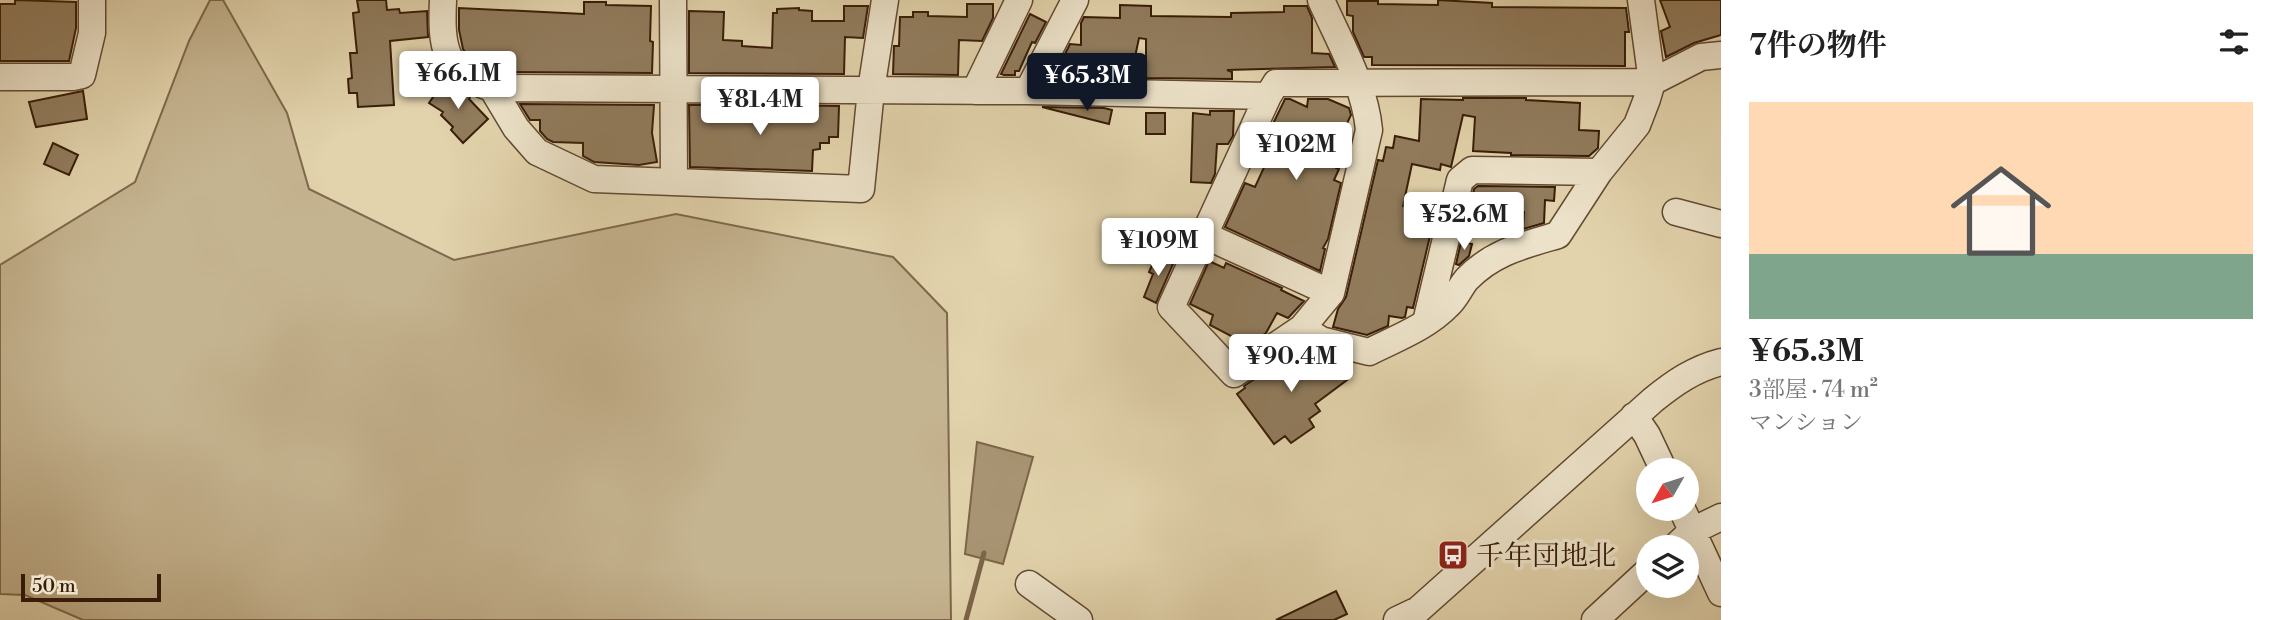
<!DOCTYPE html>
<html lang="ja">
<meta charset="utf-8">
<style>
:root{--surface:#fff;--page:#f6f6f6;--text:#222;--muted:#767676;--accent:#111827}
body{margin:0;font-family:"Libre Bodoni","Noto Serif JP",serif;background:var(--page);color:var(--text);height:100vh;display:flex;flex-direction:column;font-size:26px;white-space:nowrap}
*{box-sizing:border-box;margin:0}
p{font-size:23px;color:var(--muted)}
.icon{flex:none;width:38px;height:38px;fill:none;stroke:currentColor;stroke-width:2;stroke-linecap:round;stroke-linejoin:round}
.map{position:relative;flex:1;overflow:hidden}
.drawer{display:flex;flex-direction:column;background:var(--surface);width:560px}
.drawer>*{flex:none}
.needle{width:46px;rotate:231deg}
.fabs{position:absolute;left:1636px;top:458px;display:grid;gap:14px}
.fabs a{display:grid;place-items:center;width:63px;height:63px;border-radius:50%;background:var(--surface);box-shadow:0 7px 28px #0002;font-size:35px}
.scale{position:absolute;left:21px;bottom:18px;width:140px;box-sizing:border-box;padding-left:7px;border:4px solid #391d08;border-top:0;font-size:19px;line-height:24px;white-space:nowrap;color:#391d08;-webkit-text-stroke:5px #ece2c9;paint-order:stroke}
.price{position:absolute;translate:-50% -60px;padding:0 16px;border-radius:7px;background:#fff;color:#222;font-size:23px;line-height:46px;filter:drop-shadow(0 2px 4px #0008)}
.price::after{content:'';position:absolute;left:50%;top:42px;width:21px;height:16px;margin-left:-10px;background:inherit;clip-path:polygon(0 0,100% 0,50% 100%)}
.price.on{background:var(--accent);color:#fff}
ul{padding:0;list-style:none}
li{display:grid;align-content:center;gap:14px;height:371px;padding:0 28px}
li span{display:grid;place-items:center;height:217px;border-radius:0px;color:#555}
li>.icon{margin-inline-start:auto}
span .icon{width:126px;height:126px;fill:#fffc;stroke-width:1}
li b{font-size:30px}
h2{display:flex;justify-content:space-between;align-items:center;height:84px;padding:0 28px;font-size:30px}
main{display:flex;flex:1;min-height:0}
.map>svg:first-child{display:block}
.green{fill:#c5b490;stroke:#7f684c;stroke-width:2}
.water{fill:#a99574;stroke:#7c6549;stroke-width:2}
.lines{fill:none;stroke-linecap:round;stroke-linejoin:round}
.stream{stroke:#7c6549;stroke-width:5}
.building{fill:#917c5d;stroke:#391d08;stroke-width:2}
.minor-casing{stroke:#634a31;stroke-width:29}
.minor{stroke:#ece2c9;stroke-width:26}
.labels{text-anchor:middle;stroke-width:7;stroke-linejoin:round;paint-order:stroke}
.poi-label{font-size:28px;fill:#391d08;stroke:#ece2c9;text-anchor:start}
</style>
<main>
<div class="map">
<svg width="1721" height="620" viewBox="0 0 1721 620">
<rect width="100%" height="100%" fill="#e2d3ac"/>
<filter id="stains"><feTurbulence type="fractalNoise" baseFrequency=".00286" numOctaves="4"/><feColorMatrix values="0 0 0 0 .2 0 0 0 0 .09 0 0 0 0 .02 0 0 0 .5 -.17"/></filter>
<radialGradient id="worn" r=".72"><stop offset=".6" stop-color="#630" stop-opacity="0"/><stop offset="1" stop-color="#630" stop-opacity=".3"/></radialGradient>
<!-- green -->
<path class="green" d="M 210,0 L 223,0 L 287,113 L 309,189 L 454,260 L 676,214 L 893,257 L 947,313 L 951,620 L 83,620 L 25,595 L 0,594 L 0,265 L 135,182 L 189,41 Z"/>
<!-- water -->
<path class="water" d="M 977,442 L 1033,457 L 1003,564 L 965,554 Z"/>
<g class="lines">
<!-- stream -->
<path class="stream" d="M 966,620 L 984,553"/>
</g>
<!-- building -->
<path class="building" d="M 15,0 L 76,2 L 76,28 L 69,61 L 0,61 L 0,4 L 15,4 Z
M 357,0 L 386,0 L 387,10 L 399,9 L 400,13 L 427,11 L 428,37 L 390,41 L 394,105 L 358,107 L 357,93 L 349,93 L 348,79 L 352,78 L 350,53 L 357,53 L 353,13 L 359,12 Z
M 1438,0 L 1492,3 L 1492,7 L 1626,8 L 1629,32 L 1625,32 L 1625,66 L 1372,65 L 1372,57 L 1364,57 L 1353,32 L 1353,16 L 1347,15 L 1347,1 L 1378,1 L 1378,4 L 1438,5 Z
M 1660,0 L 1721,0 L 1721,35 L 1694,43 L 1666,57 L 1661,31 L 1670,27 Z
M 584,2 L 606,2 L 606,5 L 651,6 L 650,41 L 653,42 L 652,73 L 501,72 L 501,70 L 486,69 L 480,66 L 480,60 L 469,58 L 463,49 L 459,30 L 459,8 L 584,14 Z
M 967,4 L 993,4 L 993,18 L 982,41 L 959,40 L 958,75 L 893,74 L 894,46 L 899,46 L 900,17 L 913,17 L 913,12 L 928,12 L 928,16 L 967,17 Z
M 1120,5 L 1151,6 L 1151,16 L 1231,17 L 1231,13 L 1284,12 L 1284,6 L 1307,6 L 1312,18 L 1312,53 L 1329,54 L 1335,67 L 1227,70 L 1232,72 L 1232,79 L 1146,78 L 1146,39 L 1139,38 L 1131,76 L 1086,76 L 1086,71 L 1057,70 L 1070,44 L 1081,45 L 1081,23 L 1084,17 L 1120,18 Z
M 844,6 L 868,6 L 863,38 L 845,37 L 844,74 L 689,73 L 689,11 L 724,12 L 723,40 L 742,41 L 742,46 L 772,48 L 773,13 L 777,13 L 777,9 L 799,8 L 799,10 L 812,11 L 812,21 L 844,21 Z
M 1030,14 L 1046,22 L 1035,43 L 1032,42 L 1019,71 L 1015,71 L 1015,75 L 1004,75 L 1001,74 Z
M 445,80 L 470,97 L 469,99 L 488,119 L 463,143 L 451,130 L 453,127 L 441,115 L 443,112 L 429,103 Z
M 83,91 L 87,119 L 36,127 L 29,102 Z
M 1463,98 L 1526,98 L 1526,100 L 1580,103 L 1579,130 L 1599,131 L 1598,148 L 1589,156 L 1511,155 L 1511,153 L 1473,151 L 1475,117 L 1463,115 L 1451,167 L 1441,164 L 1440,170 L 1412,164 L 1403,206 L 1416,209 L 1415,215 L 1434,219 L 1413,308 L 1407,307 L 1405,317 L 1402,318 L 1389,316 L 1388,326 L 1367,335 L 1333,327 L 1338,309 L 1346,297 L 1378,160 L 1383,161 L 1386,147 L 1393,148 L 1395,136 L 1419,141 L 1421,99 L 1463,100 Z
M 1285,99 L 1290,99 L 1307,107 L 1308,99 L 1328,99 L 1349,108 L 1351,115 L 1335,149 L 1343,153 L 1336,168 L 1339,169 L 1334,180 L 1341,183 L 1328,239 L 1323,248 L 1325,249 L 1320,271 L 1225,227 L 1245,183 L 1255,187 L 1267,161 L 1257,157 Z
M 520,104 L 654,105 L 652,133 L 657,162 L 639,165 L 594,162 L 583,156 L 583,143 L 553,142 L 547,139 L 540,131 L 540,120 L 530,120 Z
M 689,105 L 723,105 L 723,112 L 774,113 L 774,105 L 839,106 L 838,137 L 829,137 L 829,143 L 820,143 L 820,149 L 813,150 L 812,171 L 690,167 Z
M 1042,107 L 1104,108 L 1112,110 L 1109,124 Z
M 1210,111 L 1234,111 L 1233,136 L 1228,144 L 1217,144 L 1215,174 L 1211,183 L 1191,182 L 1193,113 L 1210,115 Z
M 1146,113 L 1165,113 L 1165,134 L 1146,134 Z
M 53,143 L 78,155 L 69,175 L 44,164 Z
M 1478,186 L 1555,187 L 1554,201 L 1545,200 L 1544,223 L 1523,229 L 1524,212 L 1470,209 L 1474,189 Z
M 1461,242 L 1472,244 L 1469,256 L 1459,265 L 1456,264 Z
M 1156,256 L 1173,264 L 1156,303 L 1144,297 L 1153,274 L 1149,272 Z
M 1209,261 L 1224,268 L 1226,263 L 1282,288 L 1281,290 L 1304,301 L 1288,318 L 1277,313 L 1266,333 L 1245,347 L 1235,342 L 1237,339 L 1210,325 L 1213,315 L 1190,304 Z
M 1301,348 L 1304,352 L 1307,350 L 1317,355 L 1323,365 L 1325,357 L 1331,359 L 1347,380 L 1315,404 L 1320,411 L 1309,419 L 1314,427 L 1291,443 L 1285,436 L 1274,444 L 1237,394 L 1245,388 L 1244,386 Z
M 1336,591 L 1347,614 L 1334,620 L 1276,620 Z"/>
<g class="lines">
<!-- minor casing -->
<g class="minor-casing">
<path id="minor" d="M 443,0 C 441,46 443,73 492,88 L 1028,91 L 1268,96 L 1276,83 L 1652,82 L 1701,57 L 1721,55
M 673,0 L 674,181
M 0,77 L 73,77 L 82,75 L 92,33 L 92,0
M 492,88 L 516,128 L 537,152 L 594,179 L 861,189 L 871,90 L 885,0
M 975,91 L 1019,0
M 1028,91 L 1075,0
M 1268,96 L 1171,307 L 1234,374 L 1302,328 L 1331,293 L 1369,130 C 1365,85 1339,41 1321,0
M 1676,212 L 1721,224
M 1204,235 L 1331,293
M 1426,322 L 1460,180 L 1472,170 L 1599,172
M 1302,328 L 1321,340 L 1369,352 C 1395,339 1427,327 1448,305 C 1456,298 1460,287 1467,279 C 1493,252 1524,245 1558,235 L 1599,172 L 1637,125 L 1647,99 L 1652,82 L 1641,0
M 1634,416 L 1647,435 L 1664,471
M 1682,509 L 1721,593
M 1674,548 L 1692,531 L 1721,517
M 1029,584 L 1079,620
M 1397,620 L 1418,610 L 1653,400 C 1674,383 1694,369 1721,362
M 1595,620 L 1648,571"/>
</g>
<!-- minor -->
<use href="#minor" class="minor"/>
</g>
<!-- icons -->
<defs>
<g id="bus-square" transform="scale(1.575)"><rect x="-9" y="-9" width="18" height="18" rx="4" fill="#8f2418" stroke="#ece2c9"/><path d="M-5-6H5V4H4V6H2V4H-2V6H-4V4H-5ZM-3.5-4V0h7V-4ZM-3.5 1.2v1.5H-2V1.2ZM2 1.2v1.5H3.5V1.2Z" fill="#fff"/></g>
</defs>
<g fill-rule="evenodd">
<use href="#bus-square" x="1453" y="555"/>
</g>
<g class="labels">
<!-- poi labels -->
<g class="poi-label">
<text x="1476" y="565">千年団地北</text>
</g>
</g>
<rect width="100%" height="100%" filter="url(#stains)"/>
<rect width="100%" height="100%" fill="url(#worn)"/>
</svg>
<div class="fabs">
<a><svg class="needle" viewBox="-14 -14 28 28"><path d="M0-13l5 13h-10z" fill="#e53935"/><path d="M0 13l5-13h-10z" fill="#767676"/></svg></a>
<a><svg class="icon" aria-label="layers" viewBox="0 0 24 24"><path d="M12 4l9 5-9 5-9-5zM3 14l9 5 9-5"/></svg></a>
</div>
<div class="scale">50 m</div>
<b class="price" style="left:458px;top:111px">¥66.1M</b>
<b class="price on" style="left:1087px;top:113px">¥65.3M</b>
<b class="price" style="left:760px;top:137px">¥81.4M</b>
<b class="price" style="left:1296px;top:182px">¥102M</b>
<b class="price" style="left:1464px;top:252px">¥52.6M</b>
<b class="price" style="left:1158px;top:278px">¥109M</b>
<b class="price" style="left:1291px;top:394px">¥90.4M</b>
</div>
<section class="drawer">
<h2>7件の物件<svg class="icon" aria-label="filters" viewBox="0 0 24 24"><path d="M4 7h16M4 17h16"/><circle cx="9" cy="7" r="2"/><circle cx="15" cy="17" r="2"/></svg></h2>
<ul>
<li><span style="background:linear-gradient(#ffd9b3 70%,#7fa58c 0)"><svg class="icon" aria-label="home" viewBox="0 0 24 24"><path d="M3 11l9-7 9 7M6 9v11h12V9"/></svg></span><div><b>¥65.3M</b><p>3部屋 · 74 m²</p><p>マンション</p></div></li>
</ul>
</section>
</main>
